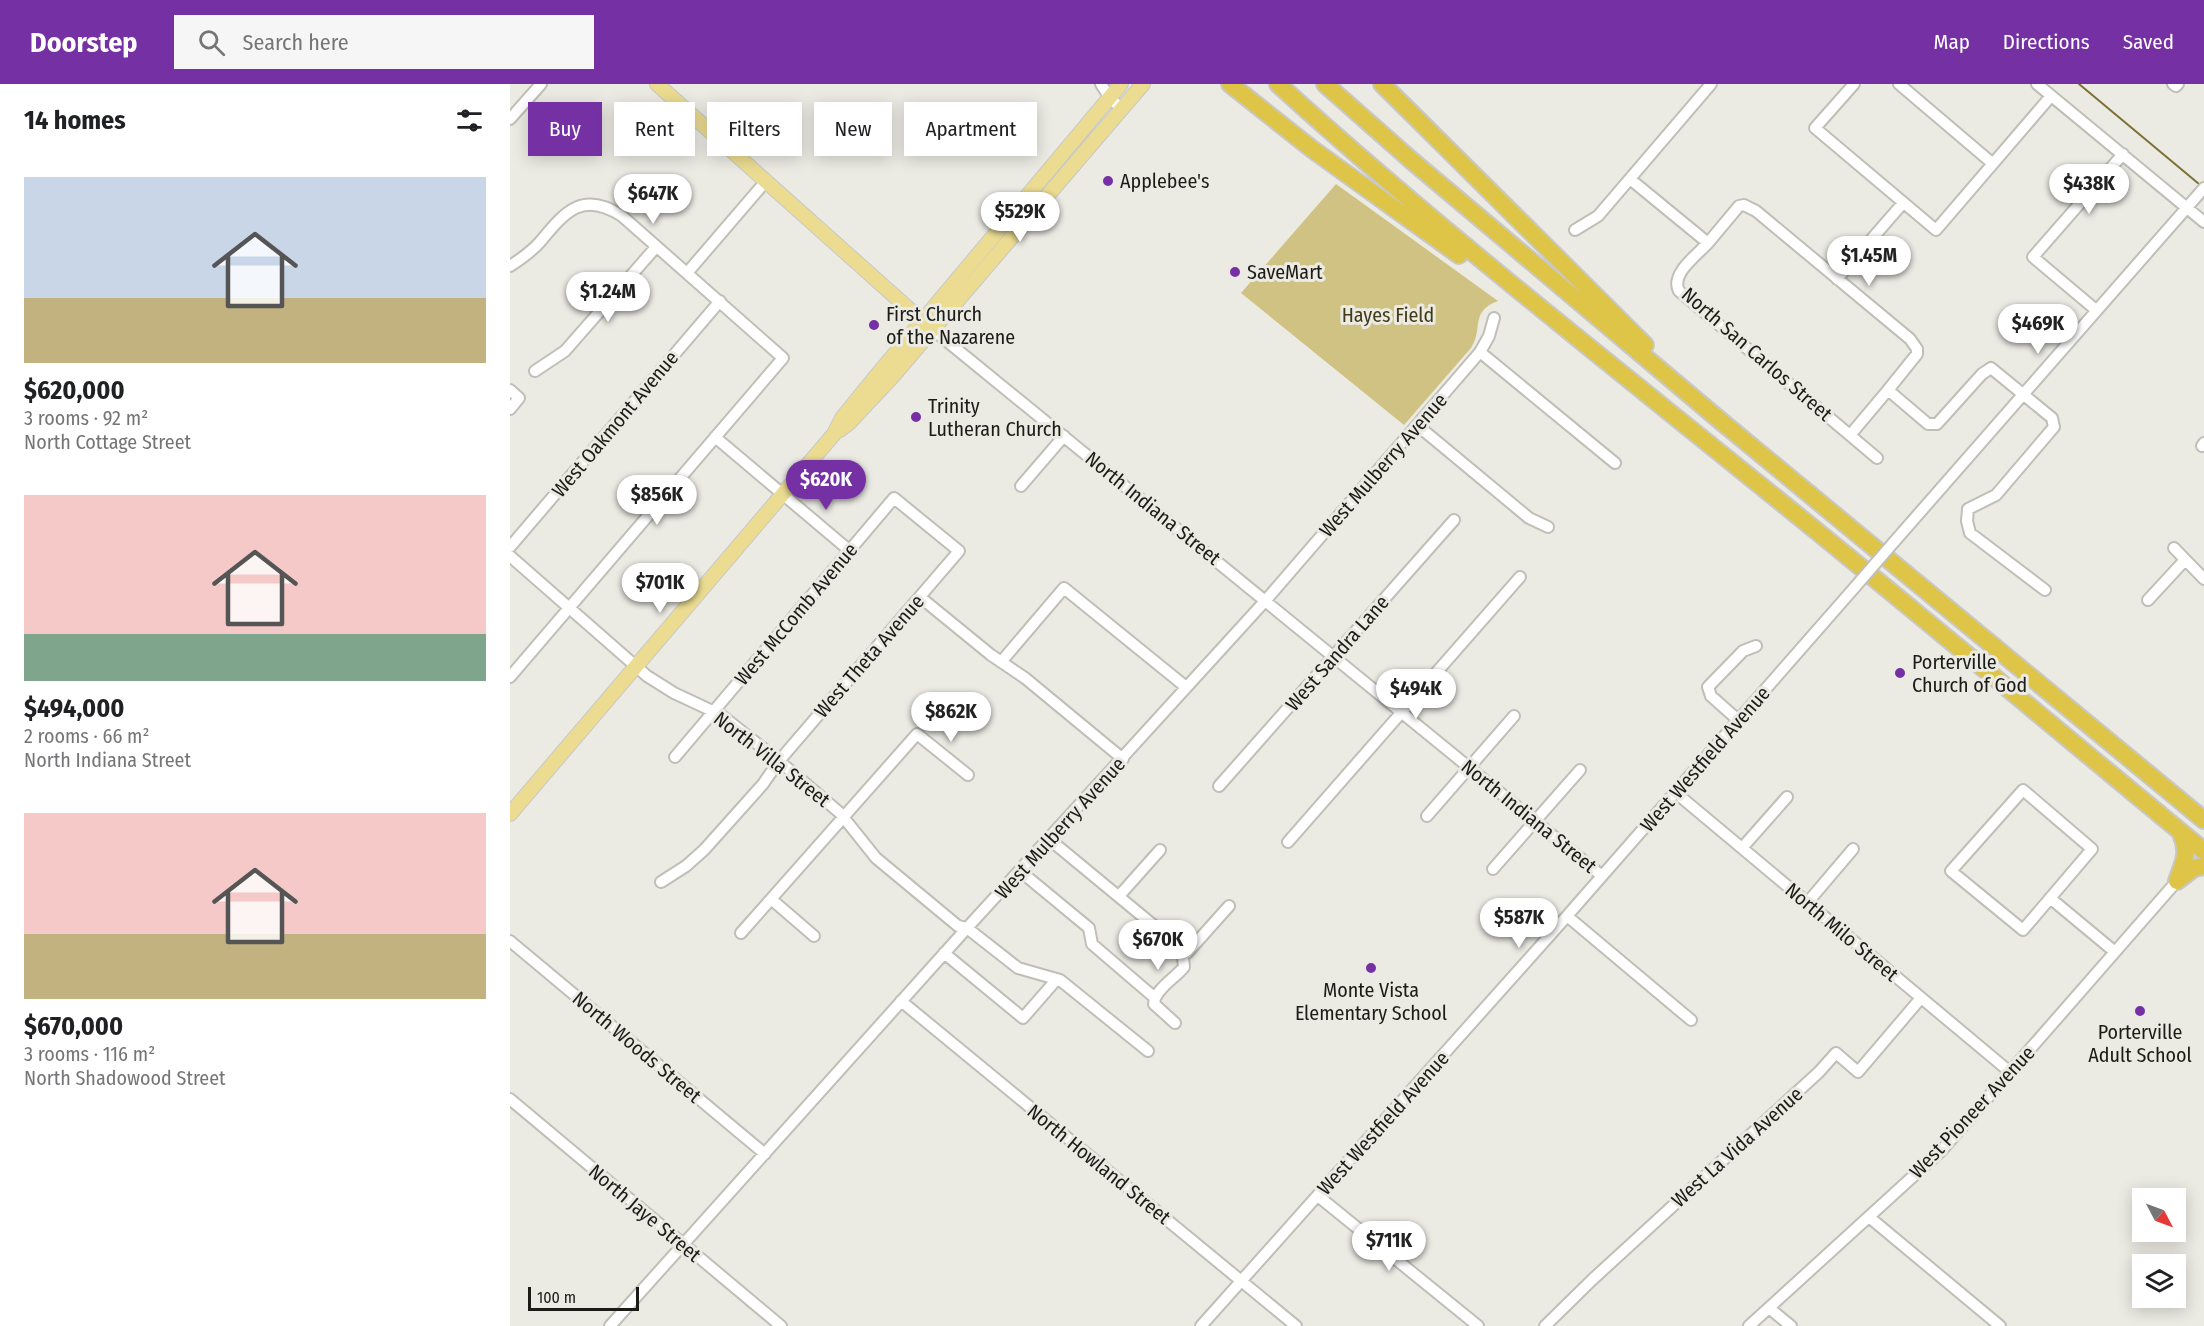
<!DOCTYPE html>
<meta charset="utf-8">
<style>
:root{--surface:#fff;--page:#f6f6f6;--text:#202124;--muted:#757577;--accent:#7530a4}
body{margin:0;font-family:"Fira Sans Condensed",sans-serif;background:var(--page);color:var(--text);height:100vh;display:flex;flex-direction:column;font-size:22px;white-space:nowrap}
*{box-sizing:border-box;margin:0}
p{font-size:20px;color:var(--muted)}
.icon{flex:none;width:33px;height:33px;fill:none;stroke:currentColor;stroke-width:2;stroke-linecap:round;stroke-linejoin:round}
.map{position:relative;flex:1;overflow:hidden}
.side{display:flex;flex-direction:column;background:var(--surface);width:510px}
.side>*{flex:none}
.hud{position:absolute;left:18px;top:18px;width:570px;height:54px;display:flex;gap:12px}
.needle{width:39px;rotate:131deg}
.controls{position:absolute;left:1622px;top:1104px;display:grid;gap:12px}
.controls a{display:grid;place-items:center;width:54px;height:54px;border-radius:0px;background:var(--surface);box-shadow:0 3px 15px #0003;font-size:30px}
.scale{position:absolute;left:18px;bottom:15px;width:111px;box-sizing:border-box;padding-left:6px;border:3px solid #1b1b18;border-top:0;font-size:16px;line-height:21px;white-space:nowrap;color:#1b1b18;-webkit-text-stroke:4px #ebeae3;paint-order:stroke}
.price{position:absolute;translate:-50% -51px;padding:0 14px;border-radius:21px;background:#fff;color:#222;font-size:20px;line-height:39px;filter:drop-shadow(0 2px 3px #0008)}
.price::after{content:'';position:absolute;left:50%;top:36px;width:18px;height:14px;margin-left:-9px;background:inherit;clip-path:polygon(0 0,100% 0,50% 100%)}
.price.selected{background:var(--accent);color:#fff}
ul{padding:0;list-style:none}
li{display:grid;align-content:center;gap:12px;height:318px;padding:0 24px}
li span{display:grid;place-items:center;height:186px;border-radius:0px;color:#555}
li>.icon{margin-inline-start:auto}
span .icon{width:108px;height:108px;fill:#fffc;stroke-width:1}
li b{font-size:26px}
h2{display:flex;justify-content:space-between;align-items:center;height:72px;padding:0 24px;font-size:26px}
.pill{padding:0 21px;border-radius:0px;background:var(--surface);box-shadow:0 3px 15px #0003;font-size:21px;line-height:54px}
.pill.selected{background:var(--accent);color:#fff}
header{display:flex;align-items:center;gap:36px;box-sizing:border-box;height:84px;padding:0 30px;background:var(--accent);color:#fff}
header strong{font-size:28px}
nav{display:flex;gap:33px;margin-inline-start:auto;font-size:21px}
.search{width:420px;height:54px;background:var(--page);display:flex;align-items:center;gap:15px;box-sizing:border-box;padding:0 21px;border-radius:0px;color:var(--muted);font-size:22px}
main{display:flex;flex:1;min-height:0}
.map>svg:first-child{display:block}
.green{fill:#cfc282}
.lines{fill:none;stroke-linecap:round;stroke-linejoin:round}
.stream{stroke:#7d7135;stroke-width:2}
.minor-casing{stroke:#c0bfb7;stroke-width:14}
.major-casing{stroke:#c8c8c8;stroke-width:16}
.highway-casing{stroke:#c8c8c8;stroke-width:20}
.minor{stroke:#fff;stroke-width:10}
.major{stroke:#ebdc91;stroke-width:14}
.highway{stroke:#dec548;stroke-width:16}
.minor-bridge-casing{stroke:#c0bfb7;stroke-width:14;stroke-linecap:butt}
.minor-bridge{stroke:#fff;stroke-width:10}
.poi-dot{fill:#7530a4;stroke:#ebeae3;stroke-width:2}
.labels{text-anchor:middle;stroke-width:6;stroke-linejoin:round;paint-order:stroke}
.poi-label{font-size:20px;fill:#1b1b18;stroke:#ebeae3;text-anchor:start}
.park-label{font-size:20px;fill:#423a16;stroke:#ebeae3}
.street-label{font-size:20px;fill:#1b1b18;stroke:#ebeae3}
</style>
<header>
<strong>Doorstep</strong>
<div class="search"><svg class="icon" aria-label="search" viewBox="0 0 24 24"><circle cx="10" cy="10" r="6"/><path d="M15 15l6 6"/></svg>Search here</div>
<nav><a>Map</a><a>Directions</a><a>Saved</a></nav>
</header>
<main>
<section class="side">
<h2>14 homes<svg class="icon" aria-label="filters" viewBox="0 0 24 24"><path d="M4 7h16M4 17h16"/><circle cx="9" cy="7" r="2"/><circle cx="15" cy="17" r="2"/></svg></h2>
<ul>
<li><span style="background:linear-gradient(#c9d6e8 65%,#c2b280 0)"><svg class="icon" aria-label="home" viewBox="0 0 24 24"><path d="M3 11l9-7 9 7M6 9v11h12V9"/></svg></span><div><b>$620,000</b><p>3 rooms · 92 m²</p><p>North Cottage Street</p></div></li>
<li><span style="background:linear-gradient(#f6c9c9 75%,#7fa58c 0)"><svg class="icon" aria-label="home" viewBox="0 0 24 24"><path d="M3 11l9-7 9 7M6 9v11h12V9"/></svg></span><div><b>$494,000</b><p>2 rooms · 66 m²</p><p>North Indiana Street</p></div></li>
<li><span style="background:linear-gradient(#f6c9c9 65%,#c2b280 0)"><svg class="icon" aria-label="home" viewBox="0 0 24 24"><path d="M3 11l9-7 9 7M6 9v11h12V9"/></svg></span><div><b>$670,000</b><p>3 rooms · 116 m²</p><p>North Shadowood Street</p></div></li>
</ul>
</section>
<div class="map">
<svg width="1694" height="1242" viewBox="0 0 1694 1242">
<rect width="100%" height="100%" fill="#ebeae3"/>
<!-- green -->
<path class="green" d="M 826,100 L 988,217 C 959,228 974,244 961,264 L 894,341 L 731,209 Z"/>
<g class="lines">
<!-- stream -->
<path class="stream" d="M 1569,0 L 1689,100"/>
<!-- minor casing -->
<g class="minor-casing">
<path id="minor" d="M 591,0 L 600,14 L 612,25
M 1344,0 L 1305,44 L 1426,146 L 1541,12
M 1389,0 L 1482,79
M 1527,0 L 1694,138
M 1663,0 L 1666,2 L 1668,0
M 0,35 L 31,0
M 1120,95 L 1198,159 L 1229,122 L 1234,121 L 1246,127 L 1400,255 L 1407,265 L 1407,270 L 1378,306 L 1418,340 L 1427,340 L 1472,290 L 1481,284 L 1542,334 L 1544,343 L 1486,411 L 1458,425 L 1457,437 L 1460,449 L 1535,506
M 1065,146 L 1088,132 L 1201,0
M 1198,159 C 1187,171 1160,190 1169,207 L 1367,374
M 0,182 C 11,175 21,168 30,158 C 55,128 72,106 112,132 L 273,274 L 0,593
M 177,189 L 256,97
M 1327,195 L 1393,119
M 1586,226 L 1523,173 L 1613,70
M 422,245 L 1092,792
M 970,268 L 1105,379
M 25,287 L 55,267 L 146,163
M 0,306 L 9,314 L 0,325
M 907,341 L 1019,434 L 1038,443
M 1341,350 L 1378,306
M 205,353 L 340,467
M 1692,362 L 1694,359
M 511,402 L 554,352
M 1384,458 L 1694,104
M 0,463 L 210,217
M 1664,464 L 1694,495
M 0,472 L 137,592 L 164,609 L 211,631 L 269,677 L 330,729 L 366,774 L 448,842 L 457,844 L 508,884 L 550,896 L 638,967
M 410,513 L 481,571 L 515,594 L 613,675
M 1638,516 L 1675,476
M 491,578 L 554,504 L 676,603
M 1228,636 L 1201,612 L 1198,603 L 1233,567 L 1246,562
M 709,702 L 944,436
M 1167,706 L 1172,714 L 1500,988
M 1513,706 L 1582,765 L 1513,846 L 1441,787 Z
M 917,732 L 1004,632
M 539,755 L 677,869 L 719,822
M 778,758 L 1010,493
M 1232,764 L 1277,713
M 983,785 L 1070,686
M 510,787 L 579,844 L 582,860 L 645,914 L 644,920 L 665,939
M 151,798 L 176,782 L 194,766 L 253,700 L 269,677 L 449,467 L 384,414 L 165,673
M 609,812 L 650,766
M 1540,814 L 1605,868
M 261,815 L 304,852
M 1298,818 L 1343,765
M 1057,832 L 1181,936
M 231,849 L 407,650 L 458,691
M 0,857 L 255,1070
M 434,869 L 513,934 L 547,895
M 645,914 C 652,900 664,895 674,883 L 672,865
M 391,917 L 786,1242
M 0,1015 L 271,1242
M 808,1112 L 968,1242
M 1359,1133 L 1490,1242
M 1259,1224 L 1281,1242
M 100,1242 L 457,844 L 756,516 L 970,268 L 979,252 L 984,234
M 691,1242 L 1057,832 L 1345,503
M 1035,1242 L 1083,1195 L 1309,988 L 1326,969 L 1348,988 L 1411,914
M 1239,1242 L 1432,1066 L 1667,797"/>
</g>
<!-- major casing -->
<g class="major-casing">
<path id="major" d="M 147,0 L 418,242
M 330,346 L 339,339 L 383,292 L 633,0
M 0,730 L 324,350 L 332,334 L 367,291 L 611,0"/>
</g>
<!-- highway casing -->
<g class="highway-casing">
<path id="highway" d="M 720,0 L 802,65 L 949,171
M 768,0 C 923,141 1088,270 1251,402 C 1400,522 1546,645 1694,767
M 815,0 L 901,76 L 1212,338 L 1694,736
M 872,0 L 1135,261
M 1667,797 C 1674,776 1680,770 1670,747
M 1667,797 L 1684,784 L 1694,782"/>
</g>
<!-- minor -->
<use href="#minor" class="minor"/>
<!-- major -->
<use href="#major" class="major"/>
<!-- highway -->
<use href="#highway" class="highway"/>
<!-- minor-bridge casing -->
<g class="minor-bridge-casing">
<path id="minor-bridge" d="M 1345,503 L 1384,458"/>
</g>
<!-- minor-bridge -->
<use href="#minor-bridge" class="minor-bridge"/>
</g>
<!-- markers -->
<g class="poi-dot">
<circle cx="598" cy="97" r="6"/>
<circle cx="725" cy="188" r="6"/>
<circle cx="364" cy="241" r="6"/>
<circle cx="406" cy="333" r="6"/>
<circle cx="1390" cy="589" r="6"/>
<circle cx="861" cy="884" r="6"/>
<circle cx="1630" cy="927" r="6"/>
</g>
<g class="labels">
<!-- poi labels -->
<g class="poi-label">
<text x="610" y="104">Applebee's</text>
<text x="737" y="195">SaveMart</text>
<text x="376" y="237">First Church<tspan x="376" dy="23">of the Nazarene</tspan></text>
<text x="418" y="329">Trinity<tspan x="418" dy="23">Lutheran Church</tspan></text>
<text x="1402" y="585">Porterville<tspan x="1402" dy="23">Church of God</tspan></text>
<text x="861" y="913" text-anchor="middle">Monte Vista<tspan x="861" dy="23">Elementary School</tspan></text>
<text x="1630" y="955" text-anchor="middle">Porterville<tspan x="1630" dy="23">Adult School</tspan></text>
</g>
<!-- park labels -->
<g class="park-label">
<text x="878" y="238">Hayes Field</text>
</g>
<!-- street labels -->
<g class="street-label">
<text transform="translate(1247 270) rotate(41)" y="7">North San Carlos Street</text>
<text transform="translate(105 340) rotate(-50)" y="7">West Oakmont Avenue</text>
<text transform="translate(873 381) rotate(-49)" y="7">West Mulberry Avenue</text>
<text transform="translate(643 424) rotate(39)" y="7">North Indiana Street</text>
<text transform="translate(286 530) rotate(-50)" y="7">West McComb Avenue</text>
<text transform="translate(827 569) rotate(-49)" y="7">West Sandra Lane</text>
<text transform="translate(359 572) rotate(-49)" y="7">West Theta Avenue</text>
<text transform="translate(262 675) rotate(38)" y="7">North Villa Street</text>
<text transform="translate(1195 675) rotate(-49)" y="7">West Westfield Avenue</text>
<text transform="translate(1019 732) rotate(39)" y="7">North Indiana Street</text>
<text transform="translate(550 744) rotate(-48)" y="7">West Mulberry Avenue</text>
<text transform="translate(1332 848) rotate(40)" y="7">North Milo Street</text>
<text transform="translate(127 963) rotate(40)" y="7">North Woods Street</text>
<text transform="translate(1462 1028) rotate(-47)" y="7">West Pioneer Avenue</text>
<text transform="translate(873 1039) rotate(-48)" y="7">West Westfield Avenue</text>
<text transform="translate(1227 1063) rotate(-42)" y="7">West La Vida Avenue</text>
<text transform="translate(589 1080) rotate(39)" y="7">North Howland Street</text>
<text transform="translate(135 1129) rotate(40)" y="7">North Jaye Street</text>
</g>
</g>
</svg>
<div class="controls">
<a><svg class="needle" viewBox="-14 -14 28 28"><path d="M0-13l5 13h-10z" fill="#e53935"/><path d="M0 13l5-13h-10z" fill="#757577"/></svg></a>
<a><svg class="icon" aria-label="layers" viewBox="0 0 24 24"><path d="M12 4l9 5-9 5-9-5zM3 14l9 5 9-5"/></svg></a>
</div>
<div class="scale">100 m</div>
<b class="price" style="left:1579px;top:131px">$438K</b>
<b class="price" style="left:143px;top:141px">$647K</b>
<b class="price" style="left:510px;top:159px">$529K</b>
<b class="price" style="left:1359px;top:203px">$1.45M</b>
<b class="price" style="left:98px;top:239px">$1.24M</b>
<b class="price" style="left:1528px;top:271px">$469K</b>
<b class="price selected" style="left:316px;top:427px">$620K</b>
<b class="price" style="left:147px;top:442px">$856K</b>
<b class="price" style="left:150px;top:530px">$701K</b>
<b class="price" style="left:906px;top:636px">$494K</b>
<b class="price" style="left:441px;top:659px">$862K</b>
<b class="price" style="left:1009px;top:865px">$587K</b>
<b class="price" style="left:648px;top:887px">$670K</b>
<b class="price" style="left:879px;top:1188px">$711K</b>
<div class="hud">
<a class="pill selected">Buy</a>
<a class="pill">Rent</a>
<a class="pill">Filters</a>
<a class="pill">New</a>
<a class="pill">Apartment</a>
</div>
</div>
</main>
